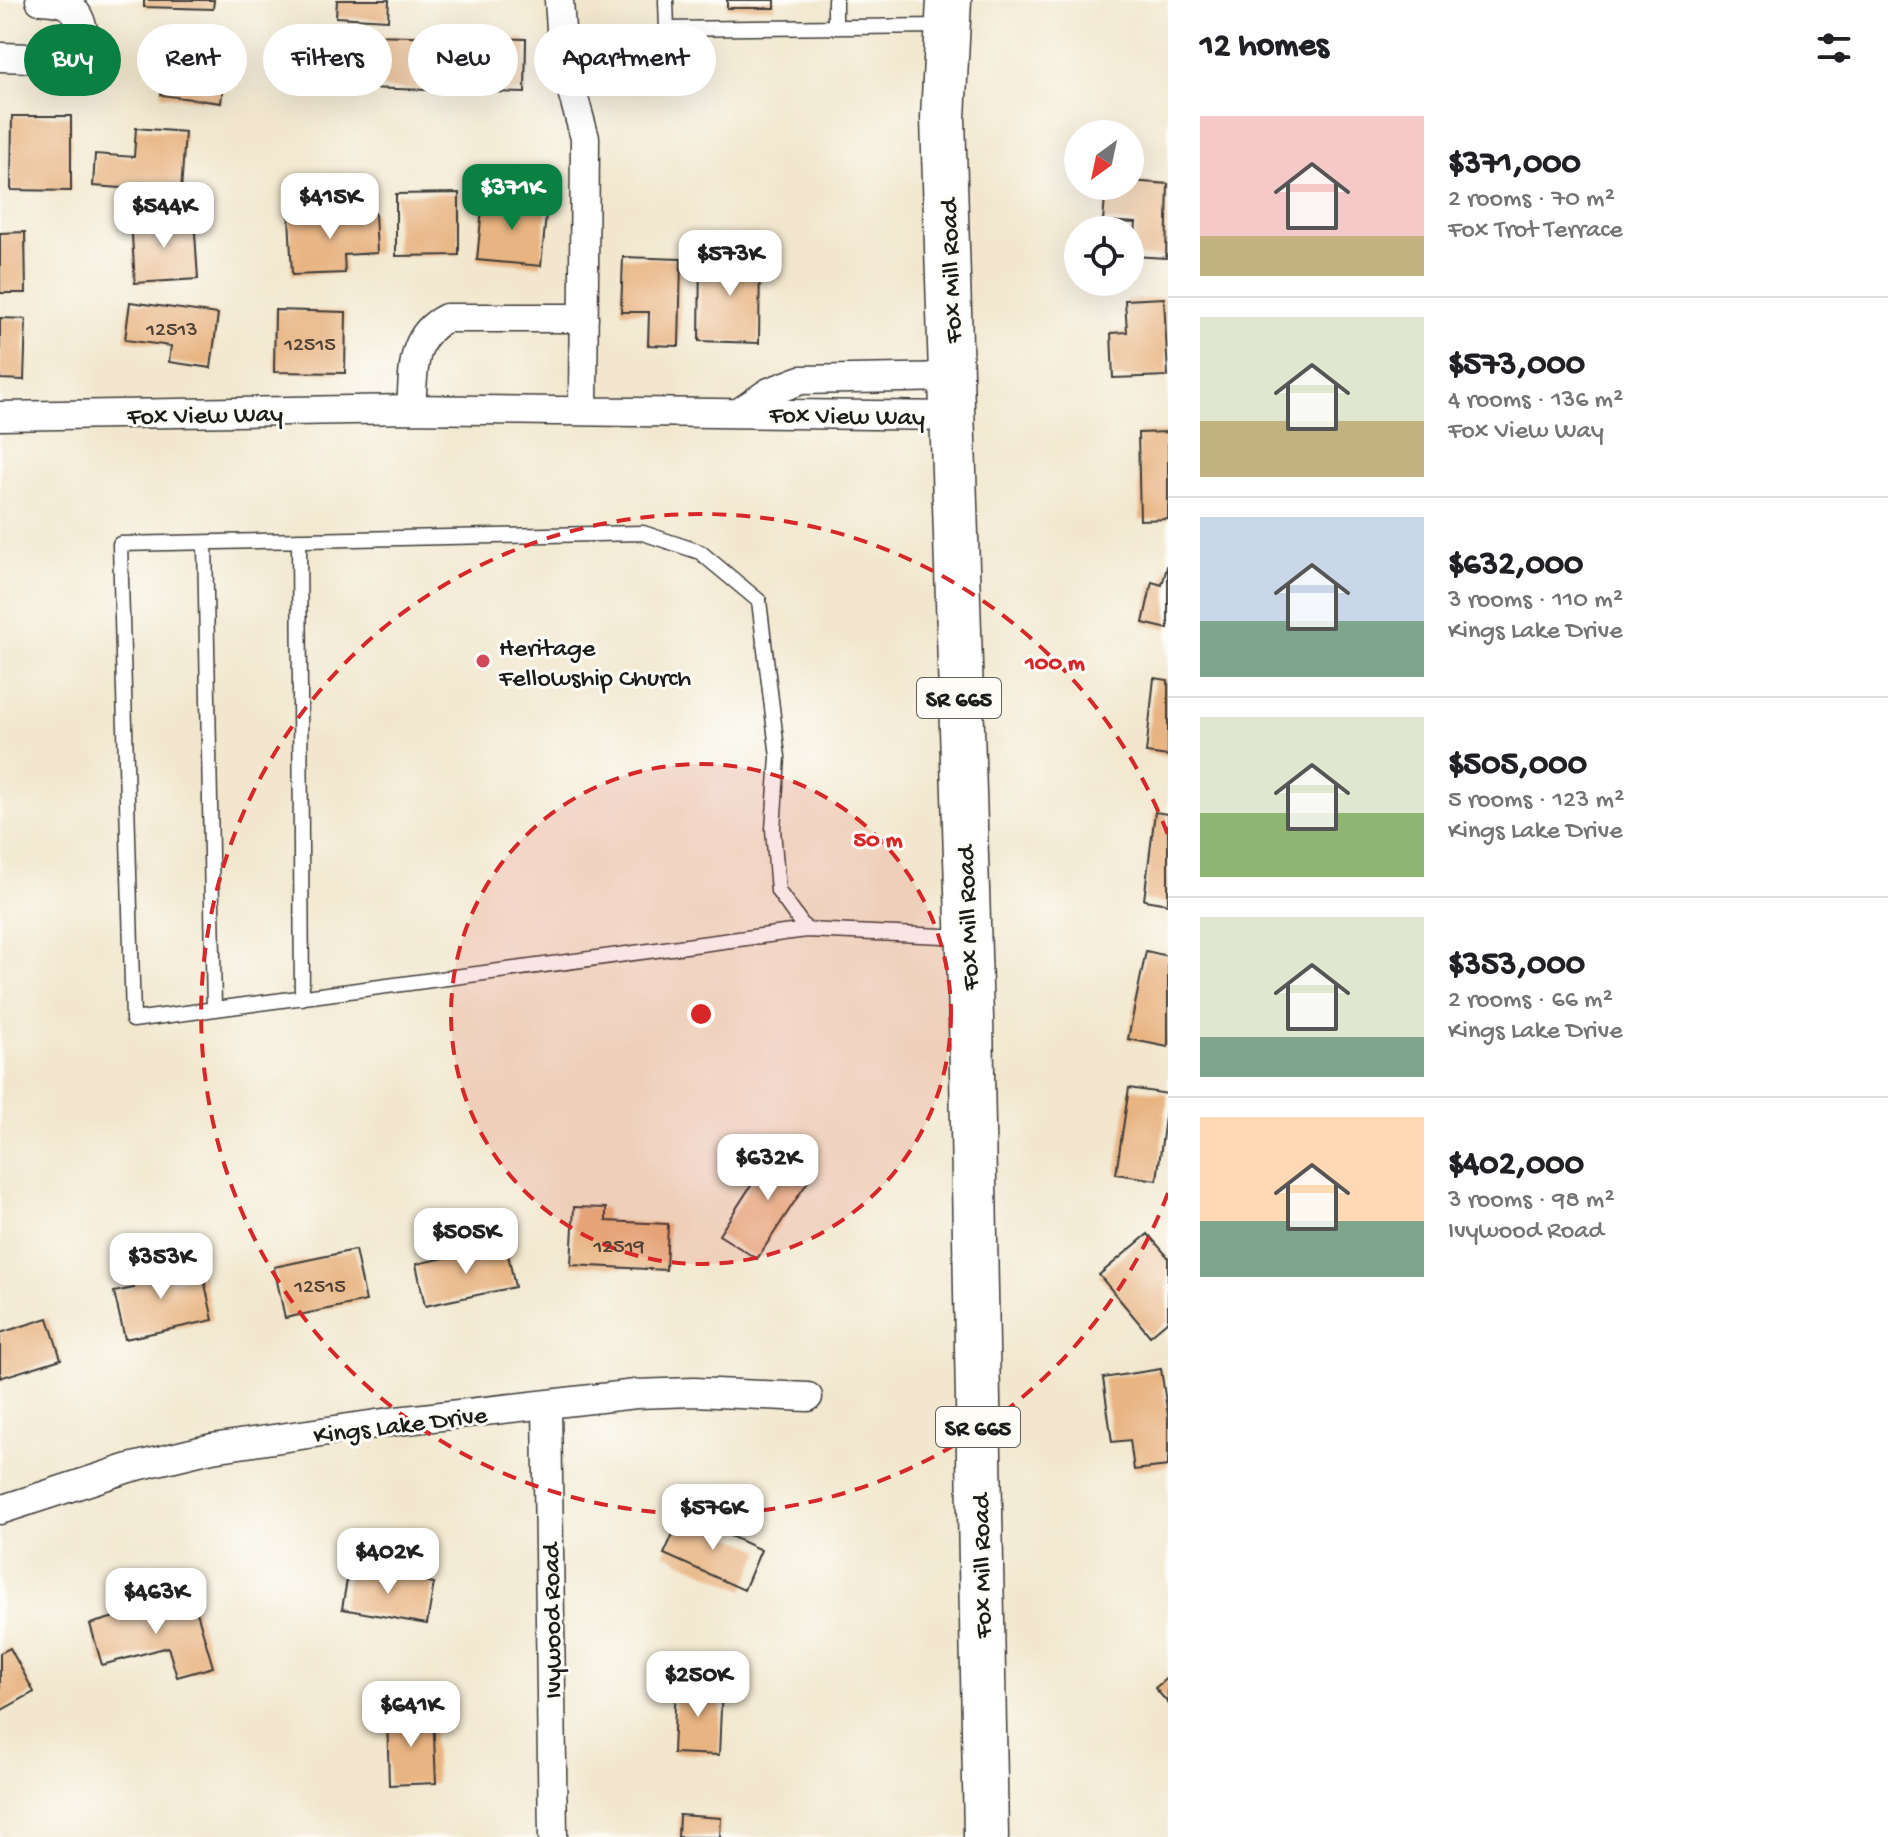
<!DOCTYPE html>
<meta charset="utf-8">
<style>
:root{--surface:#fff;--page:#f2f2f2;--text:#202124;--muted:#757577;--line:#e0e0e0;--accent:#0b8043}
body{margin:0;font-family:"Gochi Hand",sans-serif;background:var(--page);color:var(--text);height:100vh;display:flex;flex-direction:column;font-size:30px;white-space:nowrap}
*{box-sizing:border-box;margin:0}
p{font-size:26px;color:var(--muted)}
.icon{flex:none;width:44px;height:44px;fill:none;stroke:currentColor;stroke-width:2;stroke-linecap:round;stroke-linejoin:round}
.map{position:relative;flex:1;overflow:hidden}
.details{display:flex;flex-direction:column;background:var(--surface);width:720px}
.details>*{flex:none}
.hud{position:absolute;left:24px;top:24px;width:760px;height:72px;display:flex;gap:16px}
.needle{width:52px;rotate:213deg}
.fabs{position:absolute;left:1064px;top:120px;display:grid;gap:16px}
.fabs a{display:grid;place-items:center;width:80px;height:80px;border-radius:50%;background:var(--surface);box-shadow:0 8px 32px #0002;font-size:40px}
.price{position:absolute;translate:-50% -68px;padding:0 18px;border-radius:16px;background:#fff;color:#222;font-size:26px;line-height:52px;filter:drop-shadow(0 2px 4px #0008)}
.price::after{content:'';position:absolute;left:50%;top:48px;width:24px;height:18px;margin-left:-12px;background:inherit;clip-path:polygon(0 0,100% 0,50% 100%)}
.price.selected{background:var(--accent);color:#fff}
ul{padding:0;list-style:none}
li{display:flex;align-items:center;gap:24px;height:200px;padding:0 32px}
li+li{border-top:2px solid var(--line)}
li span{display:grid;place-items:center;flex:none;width:224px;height:160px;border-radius:0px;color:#555}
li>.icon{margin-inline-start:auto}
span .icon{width:96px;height:96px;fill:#fffc;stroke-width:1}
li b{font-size:34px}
h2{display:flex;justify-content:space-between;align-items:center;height:96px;padding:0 32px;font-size:34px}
.pill{padding:0 28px;border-radius:36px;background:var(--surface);box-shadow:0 8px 32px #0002;font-size:28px;line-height:72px}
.pill.selected{background:var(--accent);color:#fff}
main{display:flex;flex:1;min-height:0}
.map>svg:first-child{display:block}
.building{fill:#e8b482}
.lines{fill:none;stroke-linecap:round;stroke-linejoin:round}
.lane-casing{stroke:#3c3a37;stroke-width:17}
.street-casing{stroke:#3c3a37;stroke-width:31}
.primary-casing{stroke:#3c3a37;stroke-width:47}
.lane{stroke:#fff;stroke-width:14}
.street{stroke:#fff;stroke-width:28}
.primary{stroke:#fff;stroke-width:44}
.ring{fill:none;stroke:#d62828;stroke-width:4;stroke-dasharray:14 10}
.poi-dot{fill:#d1495b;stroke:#fdfcf7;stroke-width:3}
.labels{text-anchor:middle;stroke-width:6;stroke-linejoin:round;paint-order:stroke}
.number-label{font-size:22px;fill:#4f4236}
.shield{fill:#fdfcf7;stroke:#605f5e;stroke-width:2}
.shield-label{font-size:24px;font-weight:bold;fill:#1c1c1c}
.street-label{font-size:26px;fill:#1c1c1c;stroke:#fdfcf7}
.poi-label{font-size:26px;fill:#1c1c1c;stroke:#fdfcf7;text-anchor:start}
.centre{fill:#d62828;stroke:#fdfcf7;stroke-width:4}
.ring-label{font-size:24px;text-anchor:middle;font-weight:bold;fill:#d62828;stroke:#fdfcf7;stroke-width:6;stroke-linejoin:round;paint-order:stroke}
</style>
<main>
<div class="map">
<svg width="1168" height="1837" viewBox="0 0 1168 1837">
<rect width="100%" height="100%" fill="#fdfcf7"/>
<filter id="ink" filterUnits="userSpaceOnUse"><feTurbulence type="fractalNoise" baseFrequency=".0125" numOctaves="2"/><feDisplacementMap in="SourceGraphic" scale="16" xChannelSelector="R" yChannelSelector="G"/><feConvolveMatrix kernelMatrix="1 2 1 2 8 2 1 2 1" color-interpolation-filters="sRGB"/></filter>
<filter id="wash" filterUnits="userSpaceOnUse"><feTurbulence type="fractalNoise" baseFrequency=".006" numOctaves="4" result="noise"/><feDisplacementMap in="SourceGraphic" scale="32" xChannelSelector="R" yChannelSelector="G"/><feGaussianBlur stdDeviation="1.8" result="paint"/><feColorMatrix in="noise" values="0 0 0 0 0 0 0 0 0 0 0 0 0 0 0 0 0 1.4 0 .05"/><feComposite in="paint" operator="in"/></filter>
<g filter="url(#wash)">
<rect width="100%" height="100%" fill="#f2e7ce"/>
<g id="blocks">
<!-- building -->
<path class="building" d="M 144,0 L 214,0 L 213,9 L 144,7 Z
M 337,0 L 389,0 L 388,20 L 336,17 Z
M 727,0 L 775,0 L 775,8 L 727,8 Z
M 168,33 L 228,40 L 221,103 L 161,95 Z
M 331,34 L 526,39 L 525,93 L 330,87 Z
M 12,116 L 71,116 L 71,191 L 11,190 Z
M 136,128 L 185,132 L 181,192 L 93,186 L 95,154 L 134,157 Z
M 1130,181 L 1168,184 L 1166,258 L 1133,256 L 1136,223 L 1103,221 L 1106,186 L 1130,186 Z
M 459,193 L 459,255 L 396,256 L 396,194 Z
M 483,199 L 547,205 L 541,266 L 477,260 Z
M 375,213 L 377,253 L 344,255 L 345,273 L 292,275 L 289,216 Z
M 194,217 L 198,279 L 135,283 L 131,220 Z
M 25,232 L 26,293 L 0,293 L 0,233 Z
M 700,254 L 760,256 L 759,343 L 699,341 Z
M 623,257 L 681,259 L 679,346 L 648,345 L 649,312 L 621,312 Z
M 1164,298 L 1168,376 L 1113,378 L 1111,333 L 1127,332 L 1125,300 Z
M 130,302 L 218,314 L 211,368 L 169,362 L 171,346 L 125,340 Z
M 275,310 L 346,312 L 345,373 L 274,372 Z
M 0,318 L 26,319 L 24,380 L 0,379 Z
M 1168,432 L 1168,519 L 1140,520 L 1138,433 Z
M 1168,563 L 1168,629 L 1143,623 L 1152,582 L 1162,585 Z
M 1154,678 L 1168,680 L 1168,756 L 1146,753 Z
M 1155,812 L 1168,814 L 1168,904 L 1144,900 Z
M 1146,951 L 1168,956 L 1168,1047 L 1128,1039 Z
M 1129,1088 L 1168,1094 L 1157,1180 L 1116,1174 Z
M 778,1144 L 816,1169 L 757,1259 L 719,1235 Z
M 574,1207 L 606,1208 L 606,1221 L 668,1224 L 666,1270 L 571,1265 Z
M 1148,1234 L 1168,1257 L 1168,1321 L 1150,1336 L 1099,1275 Z
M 506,1245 L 515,1287 L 425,1306 L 416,1264 Z
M 355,1250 L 366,1301 L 285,1318 L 274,1267 Z
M 166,1260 L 171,1282 L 203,1275 L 213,1320 L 125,1339 L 114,1292 L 134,1288 L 129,1267 Z
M 48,1318 L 61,1359 L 0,1378 L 0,1333 Z
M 1161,1369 L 1168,1416 L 1168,1466 L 1134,1470 L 1130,1440 L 1112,1442 L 1103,1378 Z
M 682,1514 L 761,1550 L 744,1590 L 664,1554 Z
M 349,1568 L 434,1583 L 427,1624 L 342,1609 Z
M 192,1595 L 213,1667 L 177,1677 L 168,1647 L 102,1665 L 90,1624 Z
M 10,1648 L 34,1692 L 0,1711 L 0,1653 Z
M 1168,1677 L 1168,1703 L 1155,1688 Z
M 676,1683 L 722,1685 L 719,1755 L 673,1753 Z
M 433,1713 L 436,1783 L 389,1785 L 387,1714 Z
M 679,1815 L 721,1818 L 720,1837 L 678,1837 Z"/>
</g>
</g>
<g filter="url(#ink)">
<use href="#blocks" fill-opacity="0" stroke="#3c3a37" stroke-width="2"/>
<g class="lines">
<!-- lane casing -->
<g class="lane-casing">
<path id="lane" d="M 666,0 L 667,29 L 944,26
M 835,0 L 835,27
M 299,540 L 302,998
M 205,543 L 214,1009
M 806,930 L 778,891 L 773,829 L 778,757 L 759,601 L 700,552 L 643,533 L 120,544 L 133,1020 L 806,930 L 966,937"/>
</g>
<!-- street casing -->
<g class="street-casing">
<path id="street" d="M 559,0 L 563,59 L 585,138 L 583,410
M 0,57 L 62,59 L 72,54 L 83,30 C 77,4 64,1 40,0
M 411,409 C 414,374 409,336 446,318 L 584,318
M 740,412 L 769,392 L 801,380 L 953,377
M 0,416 L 411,409 L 953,416
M 547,1405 L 553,1837
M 0,1510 L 129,1468 L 212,1448 L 397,1421 L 636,1394 L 694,1392 L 808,1397"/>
</g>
<!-- primary casing -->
<g class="primary-casing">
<path id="primary" d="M 949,0 L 943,118 L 971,1018 L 986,1837"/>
</g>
<!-- lane -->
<use href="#lane" class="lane"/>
<!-- street -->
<use href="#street" class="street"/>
<!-- primary -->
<use href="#primary" class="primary"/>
</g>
</g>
<!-- distance rings -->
<circle cx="701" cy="1014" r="250" fill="#d62828" fill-opacity=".12"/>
<g class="ring">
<circle cx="701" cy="1014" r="250"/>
<path d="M1168 1193A500 500 0 1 1 1168 835"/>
</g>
<!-- markers -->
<circle class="poi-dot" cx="483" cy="661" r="8"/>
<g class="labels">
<!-- number labels -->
<g class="number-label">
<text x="172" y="335">12513</text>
<text x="310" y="350">12515</text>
<text x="619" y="1252">12519</text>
<text x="320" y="1292">12515</text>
</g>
<!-- shield labels -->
<g class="shield">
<rect x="917" y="678" width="84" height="40" rx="6"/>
<rect x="936" y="1407" width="84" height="40" rx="6"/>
</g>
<g class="shield-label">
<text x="959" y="706">SR 665</text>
<text x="978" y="1435">SR 665</text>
</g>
<!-- street labels -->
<g class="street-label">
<text transform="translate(949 271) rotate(-92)" y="9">Fox Mill Road</text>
<text transform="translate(205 413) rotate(-1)" y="9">Fox View Way</text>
<text transform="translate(847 414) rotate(1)" y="9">Fox View Way</text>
<text transform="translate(966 918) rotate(-92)" y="9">Fox Mill Road</text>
<text transform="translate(400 1423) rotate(-7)" y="9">Kings Lake Drive</text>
<text transform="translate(980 1566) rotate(-91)" y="9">Fox Mill Road</text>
<text transform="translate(550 1621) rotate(-91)" y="9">Ivywood Road</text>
</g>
<!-- poi labels -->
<g class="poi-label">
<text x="499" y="655">Heritage<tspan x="499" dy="30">Fellowship Church</tspan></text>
</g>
</g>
<circle cx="701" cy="1014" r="12" class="centre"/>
<g class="ring-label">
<text x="1055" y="669">100 m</text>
<text x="878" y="846">50 m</text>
</g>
</svg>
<div class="fabs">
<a><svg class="needle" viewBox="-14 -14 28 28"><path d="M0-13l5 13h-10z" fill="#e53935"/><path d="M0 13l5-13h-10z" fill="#757577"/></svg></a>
<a><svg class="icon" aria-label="locate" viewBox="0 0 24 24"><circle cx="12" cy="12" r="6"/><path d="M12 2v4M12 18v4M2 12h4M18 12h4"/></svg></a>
</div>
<b class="price selected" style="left:512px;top:232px">$371K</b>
<b class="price" style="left:330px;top:241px">$415K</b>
<b class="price" style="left:164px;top:250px">$544K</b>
<b class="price" style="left:730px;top:298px">$573K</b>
<b class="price" style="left:768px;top:1202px">$632K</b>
<b class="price" style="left:466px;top:1276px">$505K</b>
<b class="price" style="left:161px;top:1301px">$353K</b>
<b class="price" style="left:713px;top:1552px">$576K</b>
<b class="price" style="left:388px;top:1596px">$402K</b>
<b class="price" style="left:156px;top:1636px">$463K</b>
<b class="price" style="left:698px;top:1719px">$250K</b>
<b class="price" style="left:411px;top:1749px">$641K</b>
<div class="hud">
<a class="pill selected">Buy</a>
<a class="pill">Rent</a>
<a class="pill">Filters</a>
<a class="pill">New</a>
<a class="pill">Apartment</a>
</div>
</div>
<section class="details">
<h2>12 homes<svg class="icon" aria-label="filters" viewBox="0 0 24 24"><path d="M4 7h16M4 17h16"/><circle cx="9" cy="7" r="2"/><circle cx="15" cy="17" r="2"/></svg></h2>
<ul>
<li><span style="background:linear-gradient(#f6c9c9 75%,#c2b280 0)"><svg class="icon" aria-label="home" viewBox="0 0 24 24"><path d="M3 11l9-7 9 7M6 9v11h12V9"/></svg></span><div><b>$371,000</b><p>2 rooms · 70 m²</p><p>Fox Trot Terrace</p></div></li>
<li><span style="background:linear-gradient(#dfe7d0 65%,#c2b280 0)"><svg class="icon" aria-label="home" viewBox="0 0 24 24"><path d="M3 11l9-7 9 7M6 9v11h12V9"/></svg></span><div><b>$573,000</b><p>4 rooms · 136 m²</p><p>Fox View Way</p></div></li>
<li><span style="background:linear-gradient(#c9d6e8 65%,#7fa58c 0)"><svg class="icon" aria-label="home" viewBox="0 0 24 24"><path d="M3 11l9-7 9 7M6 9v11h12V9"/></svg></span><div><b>$632,000</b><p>3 rooms · 110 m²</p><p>Kings Lake Drive</p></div></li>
<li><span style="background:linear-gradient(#dfe7d0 60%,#8fb573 0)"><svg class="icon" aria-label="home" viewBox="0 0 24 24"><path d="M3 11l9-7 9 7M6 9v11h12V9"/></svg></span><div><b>$505,000</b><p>5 rooms · 123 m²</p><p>Kings Lake Drive</p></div></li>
<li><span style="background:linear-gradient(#dfe7d0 75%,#7fa58c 0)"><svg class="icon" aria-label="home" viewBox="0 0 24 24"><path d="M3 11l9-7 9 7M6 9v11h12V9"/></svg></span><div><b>$353,000</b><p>2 rooms · 66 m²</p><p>Kings Lake Drive</p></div></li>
<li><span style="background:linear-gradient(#ffd9b3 65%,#7fa58c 0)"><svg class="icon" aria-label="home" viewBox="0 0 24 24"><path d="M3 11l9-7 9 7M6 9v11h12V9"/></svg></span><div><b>$402,000</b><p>3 rooms · 98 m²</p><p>Ivywood Road</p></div></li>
</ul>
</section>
</main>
